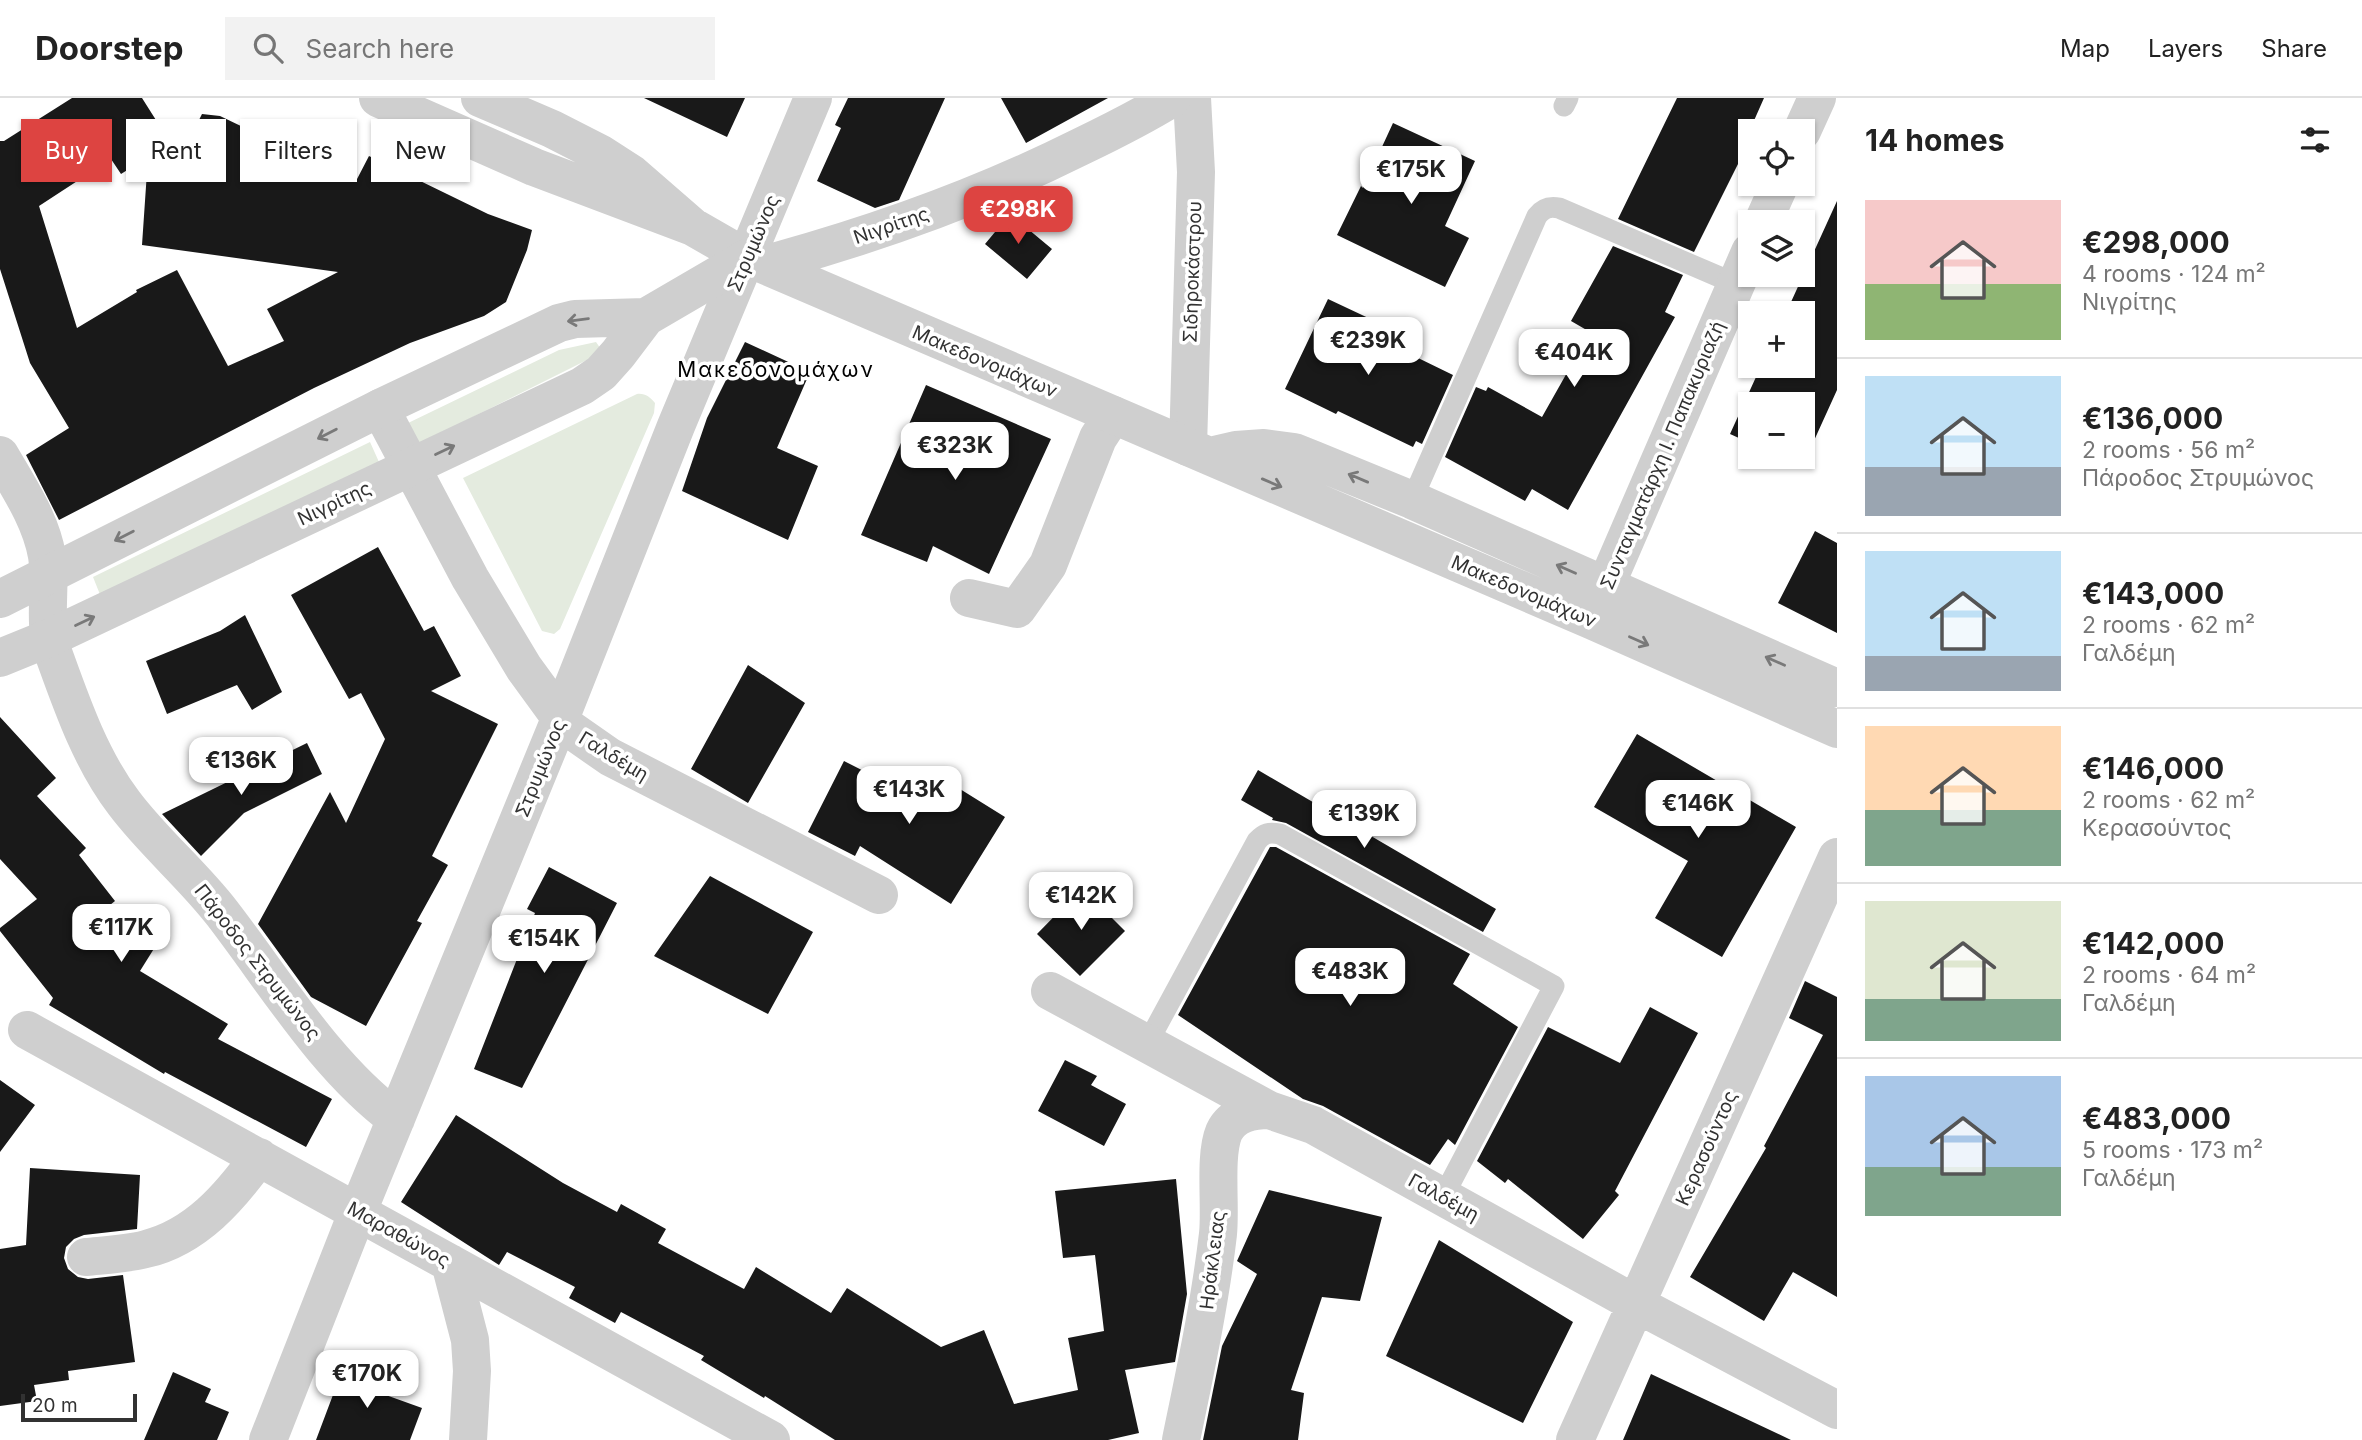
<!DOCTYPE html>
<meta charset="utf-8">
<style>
:root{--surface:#fff;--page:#f2f2f2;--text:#222;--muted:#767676;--line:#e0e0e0;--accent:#dd4441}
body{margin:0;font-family:Inter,sans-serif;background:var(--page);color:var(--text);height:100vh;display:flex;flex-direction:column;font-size:26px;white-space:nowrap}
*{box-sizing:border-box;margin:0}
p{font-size:23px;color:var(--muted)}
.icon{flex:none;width:38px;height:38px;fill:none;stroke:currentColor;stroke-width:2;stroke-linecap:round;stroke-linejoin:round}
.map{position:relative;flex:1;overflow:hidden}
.side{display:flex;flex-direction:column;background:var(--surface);width:525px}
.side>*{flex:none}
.hud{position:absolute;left:21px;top:21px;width:665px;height:63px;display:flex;gap:14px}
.buttons{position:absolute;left:1738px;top:21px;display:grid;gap:14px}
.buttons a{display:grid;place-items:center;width:77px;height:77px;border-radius:0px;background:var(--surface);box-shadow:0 2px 5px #0004;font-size:35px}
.scale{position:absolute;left:21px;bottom:18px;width:116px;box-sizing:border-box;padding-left:7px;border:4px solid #323232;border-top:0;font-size:19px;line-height:24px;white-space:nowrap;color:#323232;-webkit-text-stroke:5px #fff;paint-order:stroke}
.price{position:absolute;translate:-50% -60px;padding:0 16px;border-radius:14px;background:#fff;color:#222;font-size:23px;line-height:46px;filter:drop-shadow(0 2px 4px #0008)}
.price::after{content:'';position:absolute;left:50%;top:42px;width:21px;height:16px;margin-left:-10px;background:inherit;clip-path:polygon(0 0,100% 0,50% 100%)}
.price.on{background:var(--accent);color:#fff}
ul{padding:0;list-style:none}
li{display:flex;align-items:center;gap:21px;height:175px;padding:0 28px}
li+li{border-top:2px solid var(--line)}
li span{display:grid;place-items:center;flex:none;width:196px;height:140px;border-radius:0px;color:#555}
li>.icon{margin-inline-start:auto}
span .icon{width:84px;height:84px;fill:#fffc;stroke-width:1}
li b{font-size:30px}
h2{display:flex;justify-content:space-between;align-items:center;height:84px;padding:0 28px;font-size:30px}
.tag{padding:0 24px;border-radius:0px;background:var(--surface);box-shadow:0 2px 5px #0004;font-size:24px;line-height:63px}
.tag.on{background:var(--accent);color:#fff}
header{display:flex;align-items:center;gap:42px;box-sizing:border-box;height:98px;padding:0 35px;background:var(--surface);border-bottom:2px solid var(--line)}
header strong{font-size:33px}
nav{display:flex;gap:38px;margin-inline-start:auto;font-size:24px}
.search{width:490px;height:63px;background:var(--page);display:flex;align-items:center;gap:18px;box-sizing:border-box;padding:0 24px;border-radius:0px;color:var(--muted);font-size:26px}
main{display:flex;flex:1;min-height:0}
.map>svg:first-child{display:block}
.green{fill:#e4ebdf}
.building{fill:#191919;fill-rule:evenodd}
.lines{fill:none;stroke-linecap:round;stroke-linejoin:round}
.service{stroke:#cfcfcf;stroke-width:21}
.minor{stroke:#cfcfcf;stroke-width:38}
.tertiary{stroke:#cfcfcf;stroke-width:38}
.oneway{stroke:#797979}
.labels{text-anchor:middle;stroke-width:7;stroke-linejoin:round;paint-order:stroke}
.street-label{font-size:19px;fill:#323232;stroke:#fff}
.neighbourhood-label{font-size:21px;letter-spacing:2px;fill:#000;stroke:#fff}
</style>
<header>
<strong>Doorstep</strong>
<div class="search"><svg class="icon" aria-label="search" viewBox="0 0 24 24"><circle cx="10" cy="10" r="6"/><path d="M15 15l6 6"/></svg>Search here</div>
<nav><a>Map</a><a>Layers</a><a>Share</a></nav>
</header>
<main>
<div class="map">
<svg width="1837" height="1342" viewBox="0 0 1837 1342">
<rect width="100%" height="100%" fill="#fff"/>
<!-- green -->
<path class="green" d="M 596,244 L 603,254 L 417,347 L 406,326 L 559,252 Z
M 637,296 C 645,295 650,299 655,305 L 654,315 L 560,531 L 554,536 L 542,533 L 463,380 Z
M 370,344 L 379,364 L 101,499 L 93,479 Z"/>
<!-- building -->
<path class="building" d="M 72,0 L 142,0 L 180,60 L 202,16 L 220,18 L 356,83 L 369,58 L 488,116 L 532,132 L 527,152 L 506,204 L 484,218 L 410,245 L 314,290 L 59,422 L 26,357 L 69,330 L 30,265 L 0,171 L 0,43 L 4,43 ZM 148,59 L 142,147 L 338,174 L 267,211 L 284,243 L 228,268 L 177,172 L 136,192 L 137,194 L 77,230 L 39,108 L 111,61 L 121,76 Z
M 644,0 L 745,0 L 727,39 Z
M 848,0 L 945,0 L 899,102 L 875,110 L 817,83 L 841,30 L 835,27 Z
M 1001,0 L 1108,0 L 1026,45 Z
M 1677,0 L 1764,0 L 1741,52 L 1744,54 L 1694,154 L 1618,121 Z
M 1393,25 L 1475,63 L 1445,128 L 1469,140 L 1445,189 L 1337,137 L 1361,88 L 1363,90 Z
M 1837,103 L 1837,292 L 1802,369 L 1779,359 L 1802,359 L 1802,306 L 1750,306 L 1750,345 L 1730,336 L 1761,268 L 1802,268 L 1802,215 L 1786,215 Z
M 1010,116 L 1052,151 L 1027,181 L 985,146 Z
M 1613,148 L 1683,177 L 1665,214 L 1675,219 L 1568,412 L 1532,391 L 1525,403 L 1445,359 L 1476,289 L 1486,293 L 1488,289 L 1542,319 L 1590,234 L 1571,223 Z
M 1328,201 L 1379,225 L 1373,238 L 1453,277 L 1422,346 L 1416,343 L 1413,349 L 1338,313 L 1336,316 L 1285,291 Z
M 745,244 L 810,274 L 777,350 L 818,368 L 788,442 L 682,393 L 707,320 Z
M 926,287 L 1051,341 L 989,476 L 933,448 L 927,464 L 861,437 Z
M 1815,433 L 1837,445 L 1837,535 L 1778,505 Z
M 378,449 L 424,533 L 434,528 L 461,578 L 431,593 L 498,626 L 432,758 L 448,767 L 417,823 L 422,825 L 366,928 L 311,899 L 258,826 L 330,694 L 346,725 L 385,641 L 361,595 L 349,601 L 291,497 Z
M 245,517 L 282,594 L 252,612 L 237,587 L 167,616 L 146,563 L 220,533 Z
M 748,567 L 805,605 L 748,705 L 691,671 Z
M 0,619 L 56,680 L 37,698 L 86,750 L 79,757 L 115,803 L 100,815 L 155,849 L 140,873 L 228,926 L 218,941 L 332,1001 L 306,1049 L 165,974 L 164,976 L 49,907 L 53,900 L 0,833 L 0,830 L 37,801 L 0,761 Z
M 1637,636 L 1796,729 L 1722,859 L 1655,820 L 1688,763 L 1594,709 Z
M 307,645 L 322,676 L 244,715 L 201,758 L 162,716 Z
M 844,663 L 907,695 L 923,668 L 1005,719 L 951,806 L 860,748 L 855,758 L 808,734 Z
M 1258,672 L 1496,811 L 1483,834 L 1286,725 L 1272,722 L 1273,720 L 1241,702 Z
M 1270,749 L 1276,749 L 1470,856 L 1453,886 L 1518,929 L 1455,1047 L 1448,1041 L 1430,1067 L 1323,1008 L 1303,1001 L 1178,917 Z
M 549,769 L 617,805 L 522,990 L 474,971 L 535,815 L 527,811 Z
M 710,778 L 813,834 L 768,916 L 654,858 Z
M 1082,790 L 1125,833 L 1080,878 L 1037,836 Z
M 1805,883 L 1837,899 L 1837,1199 L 1793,1174 L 1764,1223 L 1690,1179 L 1766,1050 L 1764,1048 L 1823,937 L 1789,920 Z
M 1650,909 L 1698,935 L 1615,1093 L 1619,1097 L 1583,1141 L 1508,1081 L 1505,1085 L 1477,1063 L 1548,929 L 1620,965 Z
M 1065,962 L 1097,978 L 1091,987 L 1126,1006 L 1104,1048 L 1038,1013 Z
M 0,982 L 35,1007 L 0,1054 Z
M 456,1017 L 563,1085 L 617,1114 L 621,1106 L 666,1131 L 658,1145 L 744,1191 L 756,1169 L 831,1215 L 847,1190 L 941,1249 L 984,1232 L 1014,1306 L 1078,1292 L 1068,1240 L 1104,1233 L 1095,1157 L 1063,1160 L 1055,1093 L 1176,1081 L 1187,1196 L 1175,1264 L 1125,1272 L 1139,1335 L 1108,1342 L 835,1342 L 765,1298 L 764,1300 L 701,1262 L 704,1258 L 621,1214 L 615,1225 L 569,1200 L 575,1189 L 507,1154 L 499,1167 L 401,1104 Z
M 30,1070 L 140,1077 L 137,1131 L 84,1137 L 74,1141 L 66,1149 L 64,1160 L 68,1171 L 78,1179 L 88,1181 L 123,1177 L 135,1264 L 68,1273 L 69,1282 L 34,1287 L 37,1303 L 0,1308 L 0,1151 L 26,1147 Z
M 1269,1092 L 1382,1119 L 1360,1203 L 1322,1199 L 1291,1292 L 1304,1295 L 1298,1342 L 1203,1342 L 1222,1248 L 1257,1176 L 1237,1163 Z
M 1439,1142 L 1573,1224 L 1523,1325 L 1386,1258 Z
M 345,1265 L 389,1281 L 383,1296 L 422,1310 L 410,1342 L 316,1342 Z
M 173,1274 L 211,1291 L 205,1304 L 229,1314 L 217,1342 L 144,1342 Z
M 1651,1276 L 1791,1342 L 1623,1342 Z"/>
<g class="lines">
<!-- service -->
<path class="service" d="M 1564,8 L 1568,0
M 1412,402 L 1537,118 C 1543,110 1549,108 1559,110 L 1736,186
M 1147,946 L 1257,743 C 1264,735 1269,734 1280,736 L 1554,888 L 1443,1099"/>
<!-- minor -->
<path class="minor" d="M 378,0 L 534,69 L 693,129
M 480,0 L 552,31 L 601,56 L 632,76 L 693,129 L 747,160
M 1802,33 L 1817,0
M 1763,124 L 1780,86
M 380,310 L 470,480 L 524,570 L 567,629 L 610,659 L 879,797
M 1188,349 L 1196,74 L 1192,0
M 0,357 C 18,388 41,422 47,458 C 52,491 42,525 54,557 C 72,607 91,662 124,705 C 154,745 192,776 222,815 C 276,885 325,968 396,1021
M 969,500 L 1017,511 L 1048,467 L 1098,340 L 1113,317
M 1593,517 L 1750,154
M 1050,893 L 1269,1012 L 1313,1027 L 1636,1206 L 1837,1312
M 27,932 L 771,1342
M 86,1159 C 106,1157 127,1156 146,1151 C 196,1139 230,1099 259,1059
M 450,1165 L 470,1242 L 472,1273 L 468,1342
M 268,1342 L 358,1113 L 560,621 L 676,328 L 813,0
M 1181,1342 C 1195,1274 1210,1205 1218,1136 C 1221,1108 1214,1058 1224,1034 C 1232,1017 1252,1012 1269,1012
M 1575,1342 L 1837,759"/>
<!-- tertiary -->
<path class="tertiary" d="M 762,166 L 1591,522 L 1837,631
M 1210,358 L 1236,352 L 1264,350 L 1294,354 L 1314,362 L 1412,402 L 1837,590
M 0,501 L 380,310 L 559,225 L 575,221 L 646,219
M 0,560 L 49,540 L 582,288 L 601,275 L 618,256 L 646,219 L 747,160 L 762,166 L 777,163 C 882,134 984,97 1082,48 C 1113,33 1143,18 1172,0"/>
</g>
<!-- one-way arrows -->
<defs><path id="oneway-shaft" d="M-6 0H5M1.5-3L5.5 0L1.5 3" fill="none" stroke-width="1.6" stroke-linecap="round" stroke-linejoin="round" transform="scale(1.75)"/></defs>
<g class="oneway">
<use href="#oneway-shaft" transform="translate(578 222) rotate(173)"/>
<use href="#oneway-shaft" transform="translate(327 336) rotate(153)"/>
<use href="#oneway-shaft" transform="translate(445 352) rotate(-25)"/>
<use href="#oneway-shaft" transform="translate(1358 380) rotate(-157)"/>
<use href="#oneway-shaft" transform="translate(1272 385) rotate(23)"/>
<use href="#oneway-shaft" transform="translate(124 438) rotate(153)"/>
<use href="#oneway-shaft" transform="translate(1566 471) rotate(-156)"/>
<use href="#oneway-shaft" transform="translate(85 523) rotate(-25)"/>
<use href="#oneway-shaft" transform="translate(1639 543) rotate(24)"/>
<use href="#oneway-shaft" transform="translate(1775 563) rotate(-156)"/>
</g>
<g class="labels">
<!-- street labels -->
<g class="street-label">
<text transform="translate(891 127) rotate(-19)" y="7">Νιγρίτης</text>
<text transform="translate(753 145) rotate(-67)" y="7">Στρυμώνος</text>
<text transform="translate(1192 174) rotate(-88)" y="7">Σιδηροκάστρου</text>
<text transform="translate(985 263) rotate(23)" y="7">Μακεδονομάχων</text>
<text transform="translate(1662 357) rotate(-67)" y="7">Συνταγματάρχη Ι. Παπακυριαζή</text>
<text transform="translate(334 405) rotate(-25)" y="7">Νιγρίτης</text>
<text transform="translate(1524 493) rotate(23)" y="7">Μακεδονομάχων</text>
<text transform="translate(614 658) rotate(31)" y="7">Γαλδέμη</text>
<text transform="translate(540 670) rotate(-68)" y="7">Στρυμώνος</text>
<text transform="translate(258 864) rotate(52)" y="7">Πάροδος Στρυμώνος</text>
<text transform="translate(1706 1050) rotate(-66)" y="7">Κερασούντος</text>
<text transform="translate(1444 1099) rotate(29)" y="7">Γαλδέμη</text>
<text transform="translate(399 1136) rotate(29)" y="7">Μαραθώνος</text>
<text transform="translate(1212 1162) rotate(-83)" y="7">Ηράκλειας</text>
</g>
<!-- neighbourhood labels -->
<g class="neighbourhood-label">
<text x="776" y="279">Μακεδονομάχων</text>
</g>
</g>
</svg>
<div class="buttons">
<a><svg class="icon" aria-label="locate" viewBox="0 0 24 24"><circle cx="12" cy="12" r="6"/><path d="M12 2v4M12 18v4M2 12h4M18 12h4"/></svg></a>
<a><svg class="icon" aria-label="layers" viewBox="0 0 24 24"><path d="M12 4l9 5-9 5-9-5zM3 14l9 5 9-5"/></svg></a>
<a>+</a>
<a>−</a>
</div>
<div class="scale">20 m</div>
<b class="price" style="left:1411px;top:108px">€175K</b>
<b class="price on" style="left:1018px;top:148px">€298K</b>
<b class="price" style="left:1368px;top:279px">€239K</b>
<b class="price" style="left:1574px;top:291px">€404K</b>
<b class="price" style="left:955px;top:384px">€323K</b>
<b class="price" style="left:241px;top:699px">€136K</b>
<b class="price" style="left:909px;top:728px">€143K</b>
<b class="price" style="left:1698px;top:742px">€146K</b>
<b class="price" style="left:1364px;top:752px">€139K</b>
<b class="price" style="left:1081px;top:834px">€142K</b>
<b class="price" style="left:121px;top:866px">€117K</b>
<b class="price" style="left:544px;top:877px">€154K</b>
<b class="price" style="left:1350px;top:910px">€483K</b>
<b class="price" style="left:367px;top:1312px">€170K</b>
<div class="hud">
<a class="tag on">Buy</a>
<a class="tag">Rent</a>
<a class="tag">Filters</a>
<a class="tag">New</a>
</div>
</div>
<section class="side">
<h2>14 homes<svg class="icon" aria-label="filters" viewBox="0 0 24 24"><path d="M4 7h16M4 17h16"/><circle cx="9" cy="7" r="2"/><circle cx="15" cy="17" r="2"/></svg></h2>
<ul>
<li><span style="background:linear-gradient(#f6c9c9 60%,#8fb573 0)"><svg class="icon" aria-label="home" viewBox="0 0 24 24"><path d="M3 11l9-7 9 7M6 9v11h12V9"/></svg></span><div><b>€298,000</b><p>4 rooms · 124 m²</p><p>Νιγρίτης</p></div></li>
<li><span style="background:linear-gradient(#bfe0f5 65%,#9aa5b1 0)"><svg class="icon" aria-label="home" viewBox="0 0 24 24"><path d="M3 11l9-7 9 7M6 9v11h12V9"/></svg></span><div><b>€136,000</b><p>2 rooms · 56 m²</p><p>Πάροδος Στρυμώνος</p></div></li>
<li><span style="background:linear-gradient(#bfe0f5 75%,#9aa5b1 0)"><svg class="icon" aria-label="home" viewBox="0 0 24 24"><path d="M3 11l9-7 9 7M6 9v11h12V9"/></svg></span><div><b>€143,000</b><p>2 rooms · 62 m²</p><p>Γαλδέμη</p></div></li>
<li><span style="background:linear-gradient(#ffd9b3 60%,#7fa58c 0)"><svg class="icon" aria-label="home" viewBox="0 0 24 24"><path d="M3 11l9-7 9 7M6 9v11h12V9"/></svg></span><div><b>€146,000</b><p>2 rooms · 62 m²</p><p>Κερασούντος</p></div></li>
<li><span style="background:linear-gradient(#dfe7d0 70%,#7fa58c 0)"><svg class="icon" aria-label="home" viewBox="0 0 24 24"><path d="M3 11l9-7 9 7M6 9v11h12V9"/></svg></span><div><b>€142,000</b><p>2 rooms · 64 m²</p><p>Γαλδέμη</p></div></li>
<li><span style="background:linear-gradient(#a9c7e8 65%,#7fa58c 0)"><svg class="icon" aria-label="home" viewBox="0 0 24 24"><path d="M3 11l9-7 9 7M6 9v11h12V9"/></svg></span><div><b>€483,000</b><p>5 rooms · 173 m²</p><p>Γαλδέμη</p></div></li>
</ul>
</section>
</main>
